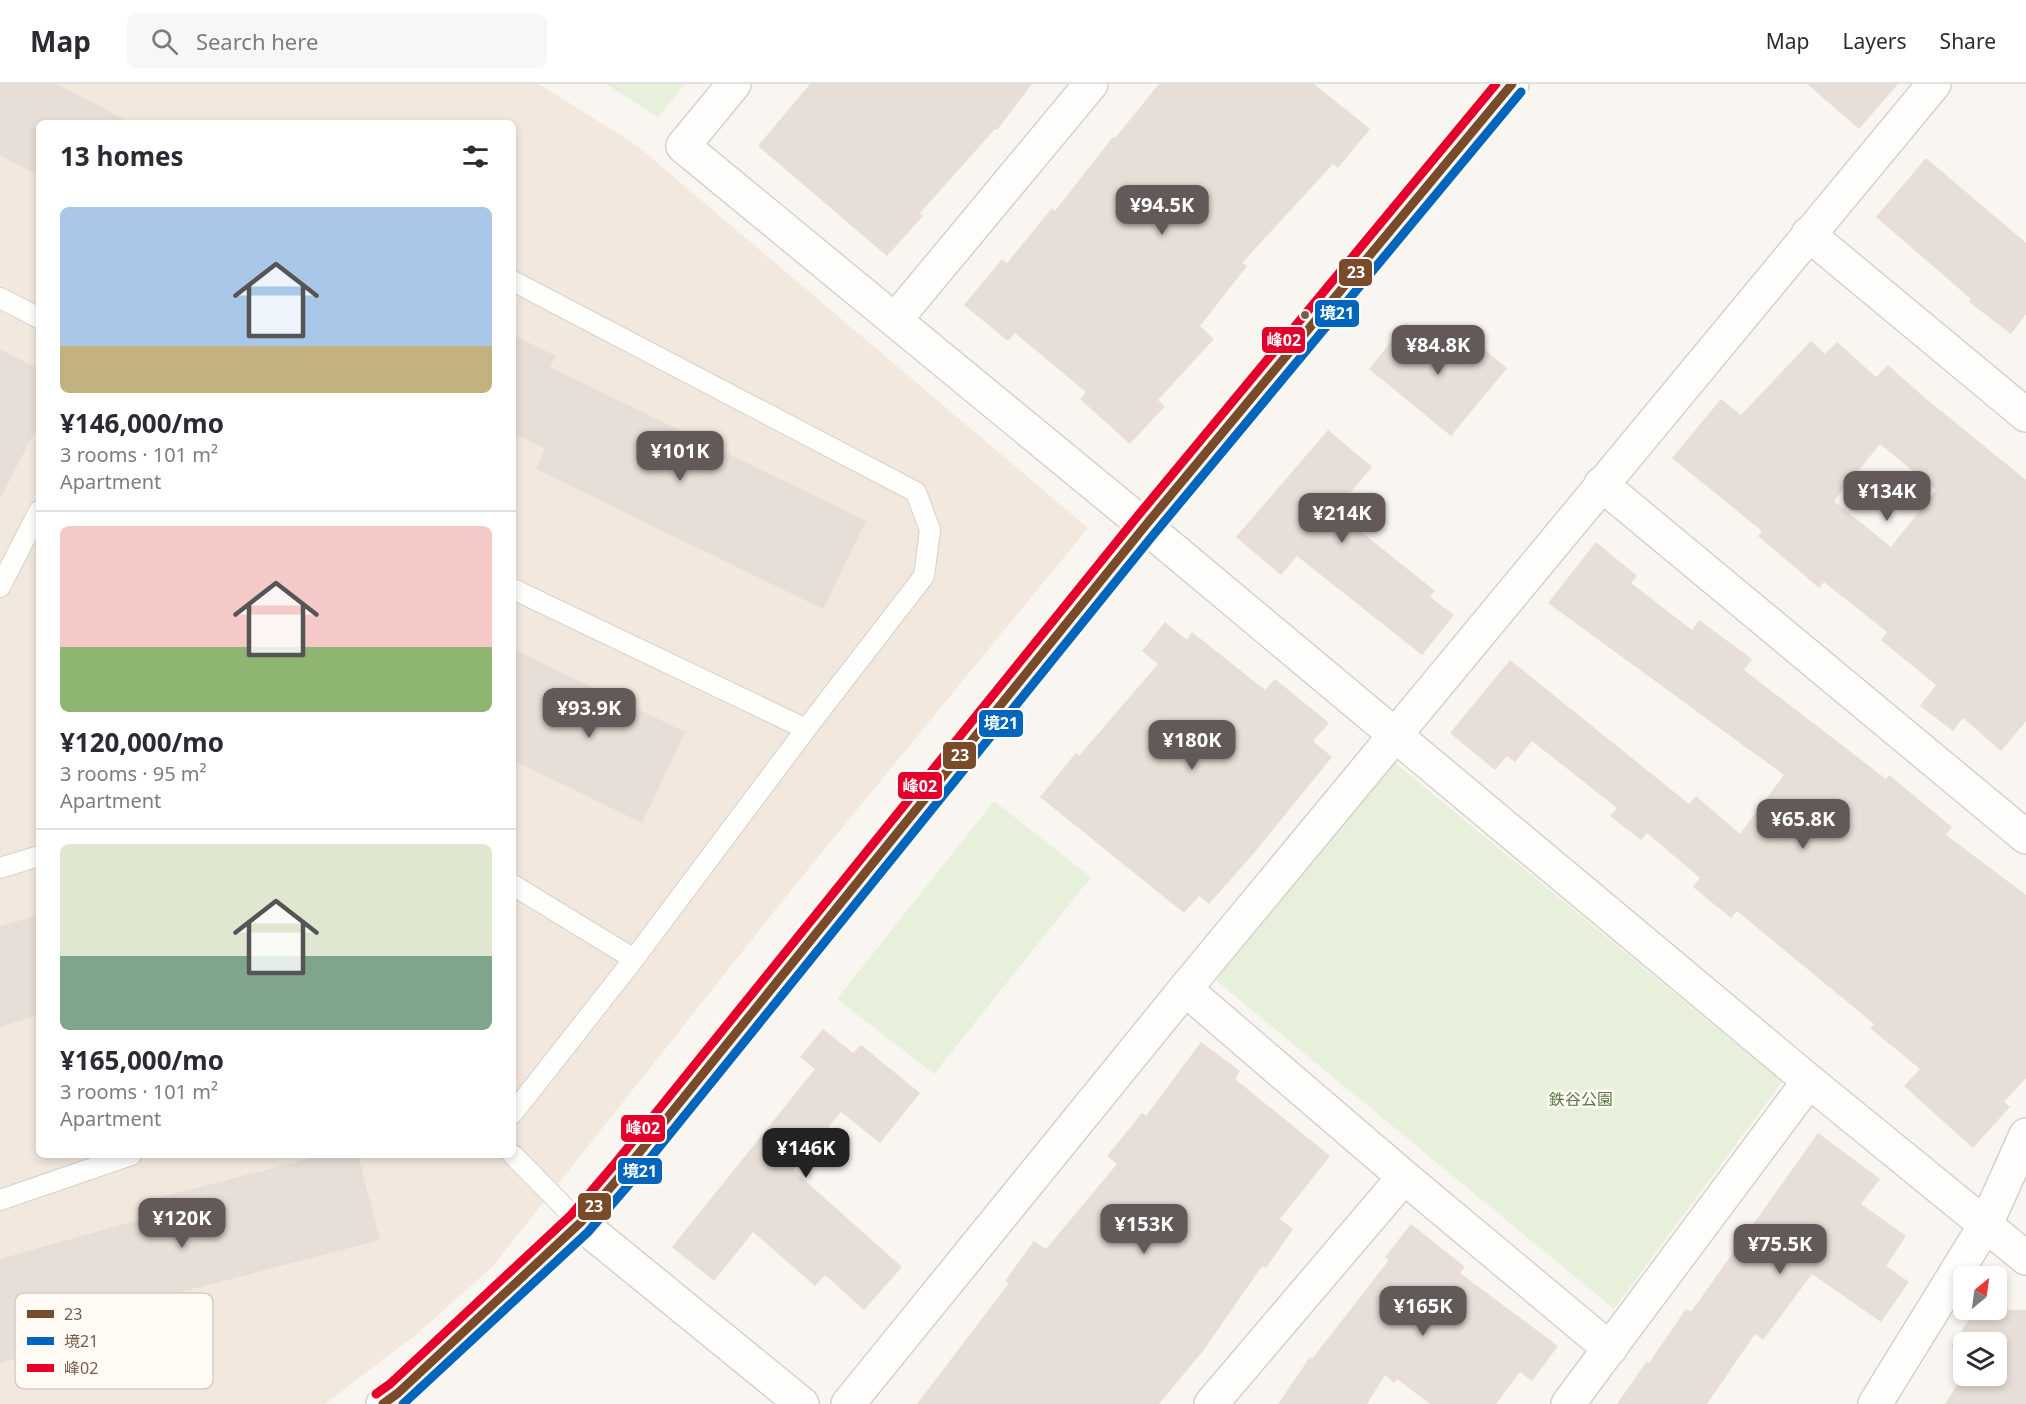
<!DOCTYPE html>
<meta charset="utf-8">
<style>
:root{--surface:#fff;--page:#f7f7f7;--text:#2b2b33;--muted:#7c7c81;--line:#e1e1e2;--accent:#625958}
body{margin:0;font-family:"Noto Sans","Noto Sans JP",sans-serif;background:var(--page);color:var(--text);height:100vh;display:flex;flex-direction:column;font-size:22px;white-space:nowrap}
*{box-sizing:border-box;margin:0}
p{font-size:20px;color:var(--muted)}
.icon{flex:none;width:33px;height:33px;fill:none;stroke:currentColor;stroke-width:2;stroke-linecap:round;stroke-linejoin:round}
.map{position:relative;flex:1;overflow:hidden}
.sheet{position:absolute;left:36px;top:36px;width:480px;height:1038px;display:flex;flex-direction:column;background:var(--surface);border-radius:9px;box-shadow:0 3px 9px #0003}
.sheet>*{flex:none}
.needle{width:39px;rotate:29deg}
.buttons{position:absolute;left:1953px;top:1182px;display:grid;gap:12px}
.buttons a{display:grid;place-items:center;width:54px;height:54px;border-radius:9px;background:var(--surface);box-shadow:0 3px 9px #0003;font-size:30px}
.price{position:absolute;translate:-50% -51px;padding:0 14px;border-radius:12px;background:var(--accent);color:#fff;font-size:20px;line-height:39px;filter:drop-shadow(0 2px 3px #0008)}
.price::after{content:'';position:absolute;left:50%;top:36px;width:18px;height:14px;margin-left:-9px;background:inherit;clip-path:polygon(0 0,100% 0,50% 100%)}
.price.selected{background:#222;color:#fff}
ul{padding:0;list-style:none}
li{display:grid;align-content:center;gap:12px;height:318px;padding:0 24px}
li+li{border-top:2px solid var(--line)}
li span{display:grid;place-items:center;height:186px;border-radius:9px;color:#555}
li>.icon{margin-inline-start:auto}
span .icon{width:108px;height:108px;fill:#fffc;stroke-width:1}
li b{font-size:26px}
h2{display:flex;justify-content:space-between;align-items:center;height:72px;padding:0 24px;font-size:26px}
header{display:flex;align-items:center;gap:36px;box-sizing:border-box;height:84px;padding:0 30px;background:var(--surface);border-bottom:2px solid var(--line)}
header strong{font-size:28px}
nav{display:flex;gap:33px;margin-inline-start:auto;font-size:21px}
.search{width:420px;height:54px;background:var(--page);display:flex;align-items:center;gap:15px;box-sizing:border-box;padding:0 21px;border-radius:9px;color:var(--muted);font-size:22px}
.map>svg:first-child{display:block}
.residential{fill:#f2e8de;fill-rule:evenodd}
.green{fill:#e7f0db}
.building{fill:#e6ded7;fill-rule:evenodd}
.lines{fill:none;stroke-linecap:round;stroke-linejoin:round}
.service-casing{stroke:#d7d1cb;stroke-width:22}
.minor-casing{stroke:#d7d1cb;stroke-width:36}
.tertiary-casing{stroke:#d7d1cb;stroke-width:36}
.service{stroke:#fefefd;stroke-width:20}
.minor{stroke:#fefefd;stroke-width:33}
.tertiary{stroke:#fefefd;stroke-width:33}
.bus-1-casing{stroke:#fffaf3;stroke-width:14}
.bus-2-casing{stroke:#fffaf3;stroke-width:14}
.bus-3-casing{stroke:#fffaf3;stroke-width:14}
.bus-1{stroke:#7a4b2a;stroke-width:9}
.bus-2{stroke:#0065bd;stroke-width:9}
.bus-3{stroke:#e4002b;stroke-width:9}
.bus-dot{fill:#7a5c4d;stroke:#fffaf3;stroke-width:2}
.labels{text-anchor:middle;stroke-width:5;stroke-linejoin:round;paint-order:stroke}
.park-label{font-size:16px;fill:#537a41;stroke:#fffaf3}
.key{fill:#fffaf3;stroke:#d7cbc1;stroke-width:1.5}
.key-label{font-size:16px;fill:#7a5c4d}
.line-badge{stroke:#fffaf3;stroke-width:2}
.badge-label{font-size:16px;text-anchor:middle;font-weight:bold;fill:#fff}
</style>
<header>
<strong>Map</strong>
<div class="search"><svg class="icon" aria-label="search" viewBox="0 0 24 24"><circle cx="10" cy="10" r="6"/><path d="M15 15l6 6"/></svg>Search here</div>
<nav><a>Map</a><a>Layers</a><a>Share</a></nav>
</header>
<div class="map">
<svg width="2026" height="1320" viewBox="0 0 2026 1320">
<rect width="100%" height="100%" fill="#f9f5f0"/>
<!-- residential -->
<path class="residential" d="M 0,0 L 539,0 L 636,61 L 1088,444 L 796,800 L 493,1182 L 417,1250 L 325,1320 L 0,1320 ZM 39,39 L 513,39 L 513,1071 L 39,1071 Z"/>
<!-- green -->
<path class="green" d="M 606,0 L 685,0 L 658,33 Z
M 1393,677 L 1782,998 L 1614,1225 L 1212,893 Z
M 994,717 L 1091,793 L 934,990 L 837,915 Z"/>
<!-- building -->
<path class="building" d="M 0,0 L 57,0 L 131,39 L 39,39 L 39,92 L 0,71 Z
M 810,0 L 1032,0 L 997,46 L 995,45 L 920,129 L 923,132 L 887,172 L 758,62 Z
M 1159,0 L 1314,0 L 1370,45 L 1338,84 L 1333,80 L 1242,179 L 1247,182 L 1200,242 L 1214,255 L 1158,316 L 1165,322 L 1130,360 L 1080,315 L 1086,308 L 1015,249 L 1008,257 L 964,221 L 1002,175 L 1007,179 L 1052,124 L 1055,127 L 1113,53 L 1115,54 Z
M 1807,0 L 1898,0 L 1859,45 Z
M 1926,74 L 2026,159 L 2026,230 L 2011,250 L 1969,218 L 1971,215 L 1876,133 Z
M 1406,239 L 1450,274 L 1468,252 L 1507,284 L 1451,352 L 1369,285 Z
M 513,251 L 556,272 L 550,283 L 866,437 L 823,525 L 536,385 L 545,365 L 517,351 L 513,359 Z
M 1811,257 L 1825,270 L 1837,258 L 1876,293 L 1888,281 L 1925,314 L 2026,396 L 2026,637 L 2001,667 L 1963,634 L 1953,647 L 1920,622 L 1936,601 L 1881,556 L 1887,548 L 1824,498 L 1819,504 L 1758,452 L 1762,447 L 1672,374 L 1721,315 L 1741,331 ZM 1880,360 L 1936,406 L 1891,463 L 1834,417 Z
M 0,265 L 39,285 L 39,339 L 0,415 Z
M 1328,346 L 1372,383 L 1335,427 L 1435,507 L 1430,513 L 1454,531 L 1422,571 L 1297,472 L 1281,491 L 1236,453 Z
M 1596,458 L 1637,492 L 1631,499 L 1692,546 L 1699,536 L 1752,575 L 1744,586 L 1886,695 L 1889,691 L 1952,743 L 1946,751 L 2026,811 L 2026,994 L 2004,1018 L 2010,1023 L 1973,1064 L 1904,1002 L 1920,985 L 1870,944 L 1874,940 L 1737,827 L 1731,834 L 1693,803 L 1700,794 L 1647,749 L 1641,756 L 1610,732 L 1617,724 L 1532,657 L 1515,678 L 1507,672 L 1495,686 L 1450,649 L 1510,576 L 1689,720 L 1696,712 L 1740,750 L 1784,691 L 1548,519 Z
M 1165,538 L 1187,556 L 1192,548 L 1265,606 L 1275,595 L 1329,639 L 1313,657 L 1332,673 L 1254,769 L 1209,820 L 1199,812 L 1184,829 L 1040,713 L 1076,669 L 1079,672 L 1158,580 L 1142,567 Z
M 513,565 L 685,648 L 642,739 L 513,676 Z
M 39,831 L 39,931 L 0,943 L 0,842 Z
M 823,945 L 853,969 L 861,961 L 920,1009 L 880,1059 L 841,1028 L 793,1086 L 902,1183 L 864,1226 L 825,1191 L 815,1202 L 753,1148 L 714,1197 L 672,1163 L 815,985 L 800,973 Z
M 1201,958 L 1240,987 L 1235,995 L 1330,1072 L 1280,1135 L 1293,1145 L 1266,1184 L 1262,1182 L 1203,1267 L 1159,1320 L 917,1320 L 1009,1199 L 1005,1197 L 1034,1157 L 1046,1165 L 1117,1080 L 1107,1072 L 1142,1029 L 1146,1032 Z
M 1818,1049 L 1880,1095 L 1861,1120 L 1906,1152 L 1886,1182 L 1909,1198 L 1881,1238 L 1812,1190 L 1763,1256 L 1755,1250 L 1707,1320 L 1617,1320 L 1647,1277 L 1649,1279 L 1686,1225 L 1691,1228 Z
M 324,1071 L 358,1071 L 380,1156 L 112,1226 L 118,1245 L 0,1279 L 0,1175 L 142,1135 L 138,1119 Z
M 1411,1140 L 1465,1183 L 1460,1189 L 1558,1262 L 1532,1297 L 1520,1288 L 1496,1320 L 1430,1320 L 1397,1295 L 1394,1299 L 1385,1291 L 1367,1320 L 1278,1320 L 1310,1273 L 1312,1275 L 1389,1176 L 1385,1173 Z
M 1976,1226 L 2026,1226 L 2026,1320 L 1945,1320 L 1964,1290 L 1964,1292 L 1996,1292 L 1996,1258 L 1964,1258 L 1964,1270 L 1951,1262 Z"/>
<g class="lines">
<!-- service casing -->
<g class="service-casing">
<path id="service" d="M 513,197 L 916,408 L 930,446 L 924,492 L 806,645 L 634,875 L 513,1029
M 0,214 L 39,234
M 0,503 L 39,427
M 513,505 L 806,645
M 0,784 L 39,772
M 513,801 L 634,875
M 513,1071 L 580,1139
M 0,1116 L 131,1071"/>
</g>
<!-- minor casing -->
<g class="minor-casing">
<path id="minor" d="M 734,0 L 683,62 L 1145,442 L 1809,997 L 2026,1174
M 1808,150 L 2026,331
M 895,236 L 1091,0
M 1601,400 L 2026,753
M 1185,905 L 1404,1093 L 1610,1265
M 580,1139 L 802,1320
M 848,1320 L 1185,905 L 1934,0
M 1211,1320 L 1404,1093
M 1568,1320 L 1809,997
M 1875,1320 L 1986,1140 L 2026,1051"/>
</g>
<!-- tertiary casing -->
<g class="tertiary-casing">
<path id="tertiary" d="M 383,1320 L 398,1309 L 580,1139 L 622,1090 L 1145,442 L 1512,0"/>
</g>
<!-- service -->
<use href="#service" class="service"/>
<!-- minor -->
<use href="#minor" class="minor"/>
<!-- tertiary -->
<use href="#tertiary" class="tertiary"/>
<!-- bus-1 casing -->
<g class="bus-1-casing">
<path id="bus-1" d="M 383,1320 L 398,1309 L 580,1139 L 622,1090 L 1145,442 L 1512,0"/>
</g>
<!-- bus-2 casing -->
<g class="bus-2-casing">
<path id="bus-2" d="M 403,1320 L 588,1148 L 631,1098 L 1154,450 L 1521,8"/>
</g>
<!-- bus-3 casing -->
<g class="bus-3-casing">
<path id="bus-3" d="M 376,1310 L 390,1300 L 571,1131 L 613,1082 L 1136,434 L 1496,0"/>
</g>
<!-- bus-1 -->
<use href="#bus-1" class="bus-1"/>
<!-- bus-2 -->
<use href="#bus-2" class="bus-2"/>
<!-- bus-3 -->
<use href="#bus-3" class="bus-3"/>
</g>
<!-- markers -->
<circle class="bus-dot" cx="1305" cy="231" r="5"/>
<g class="labels">
<!-- park labels -->
<g class="park-label">
<text x="1581" y="1021">鉄谷公園</text>
</g>
</g>
<!-- legend -->
<rect x="15" y="1209" width="198" height="96" rx="9" class="key"/>
<rect x="27" y="1226" width="27" height="8" fill="#7a4b2a"/>
<rect x="27" y="1253" width="27" height="8" fill="#0065bd"/>
<rect x="27" y="1280" width="27" height="8" fill="#e4002b"/>
<g class="key-label">
<text x="64" y="1236">23</text>
<text x="64" y="1263">境21</text>
<text x="64" y="1290">峰02</text>
</g>
<g class="line-badge">
<rect x="1338" y="174" width="35" height="29" rx="6" fill="#7a4b2a"/>
<rect x="1314" y="215" width="46" height="29" rx="6" fill="#0065bd"/>
<rect x="1261" y="242" width="45" height="28" rx="6" fill="#e4002b"/>
<rect x="978" y="625" width="46" height="29" rx="6" fill="#0065bd"/>
<rect x="942" y="657" width="35" height="29" rx="6" fill="#7a4b2a"/>
<rect x="897" y="687" width="46" height="29" rx="6" fill="#e4002b"/>
<rect x="620" y="1030" width="46" height="29" rx="6" fill="#e4002b"/>
<rect x="617" y="1073" width="46" height="28" rx="6" fill="#0065bd"/>
<rect x="577" y="1108" width="35" height="29" rx="6" fill="#7a4b2a"/>
</g>
<g class="badge-label">
<text x="1356" y="194">23</text>
<text x="1337" y="235">境21</text>
<text x="1284" y="262">峰02</text>
<text x="1001" y="645">境21</text>
<text x="960" y="677">23</text>
<text x="920" y="708">峰02</text>
<text x="643" y="1050">峰02</text>
<text x="640" y="1093">境21</text>
<text x="594" y="1128">23</text>
</g>
</svg>
<div class="buttons">
<a><svg class="needle" viewBox="-14 -14 28 28"><path d="M0-13l5 13h-10z" fill="#e53935"/><path d="M0 13l5-13h-10z" fill="#7c7c81"/></svg></a>
<a><svg class="icon" aria-label="layers" viewBox="0 0 24 24"><path d="M12 4l9 5-9 5-9-5zM3 14l9 5 9-5"/></svg></a>
</div>
<b class="price" style="left:1162px;top:152px">¥94.5K</b>
<b class="price" style="left:1438px;top:292px">¥84.8K</b>
<b class="price" style="left:680px;top:398px">¥101K</b>
<b class="price" style="left:1887px;top:438px">¥134K</b>
<b class="price" style="left:1342px;top:460px">¥214K</b>
<b class="price" style="left:589px;top:655px">¥93.9K</b>
<b class="price" style="left:1192px;top:687px">¥180K</b>
<b class="price" style="left:1803px;top:766px">¥65.8K</b>
<b class="price selected" style="left:806px;top:1095px">¥146K</b>
<b class="price" style="left:182px;top:1165px">¥120K</b>
<b class="price" style="left:1144px;top:1171px">¥153K</b>
<b class="price" style="left:1780px;top:1191px">¥75.5K</b>
<b class="price" style="left:1423px;top:1253px">¥165K</b>
<section class="sheet">
<h2>13 homes<svg class="icon" aria-label="filters" viewBox="0 0 24 24"><path d="M4 7h16M4 17h16"/><circle cx="9" cy="7" r="2"/><circle cx="15" cy="17" r="2"/></svg></h2>
<ul>
<li><span style="background:linear-gradient(#a9c7e8 75%,#c2b280 0)"><svg class="icon" aria-label="home" viewBox="0 0 24 24"><path d="M3 11l9-7 9 7M6 9v11h12V9"/></svg></span><div><b>¥146,000/mo</b><p>3 rooms · 101 m²</p><p>Apartment</p></div></li>
<li><span style="background:linear-gradient(#f6c9c9 65%,#8fb573 0)"><svg class="icon" aria-label="home" viewBox="0 0 24 24"><path d="M3 11l9-7 9 7M6 9v11h12V9"/></svg></span><div><b>¥120,000/mo</b><p>3 rooms · 95 m²</p><p>Apartment</p></div></li>
<li><span style="background:linear-gradient(#dfe7d0 60%,#7fa58c 0)"><svg class="icon" aria-label="home" viewBox="0 0 24 24"><path d="M3 11l9-7 9 7M6 9v11h12V9"/></svg></span><div><b>¥165,000/mo</b><p>3 rooms · 101 m²</p><p>Apartment</p></div></li>
</ul>
</section>
</div>
